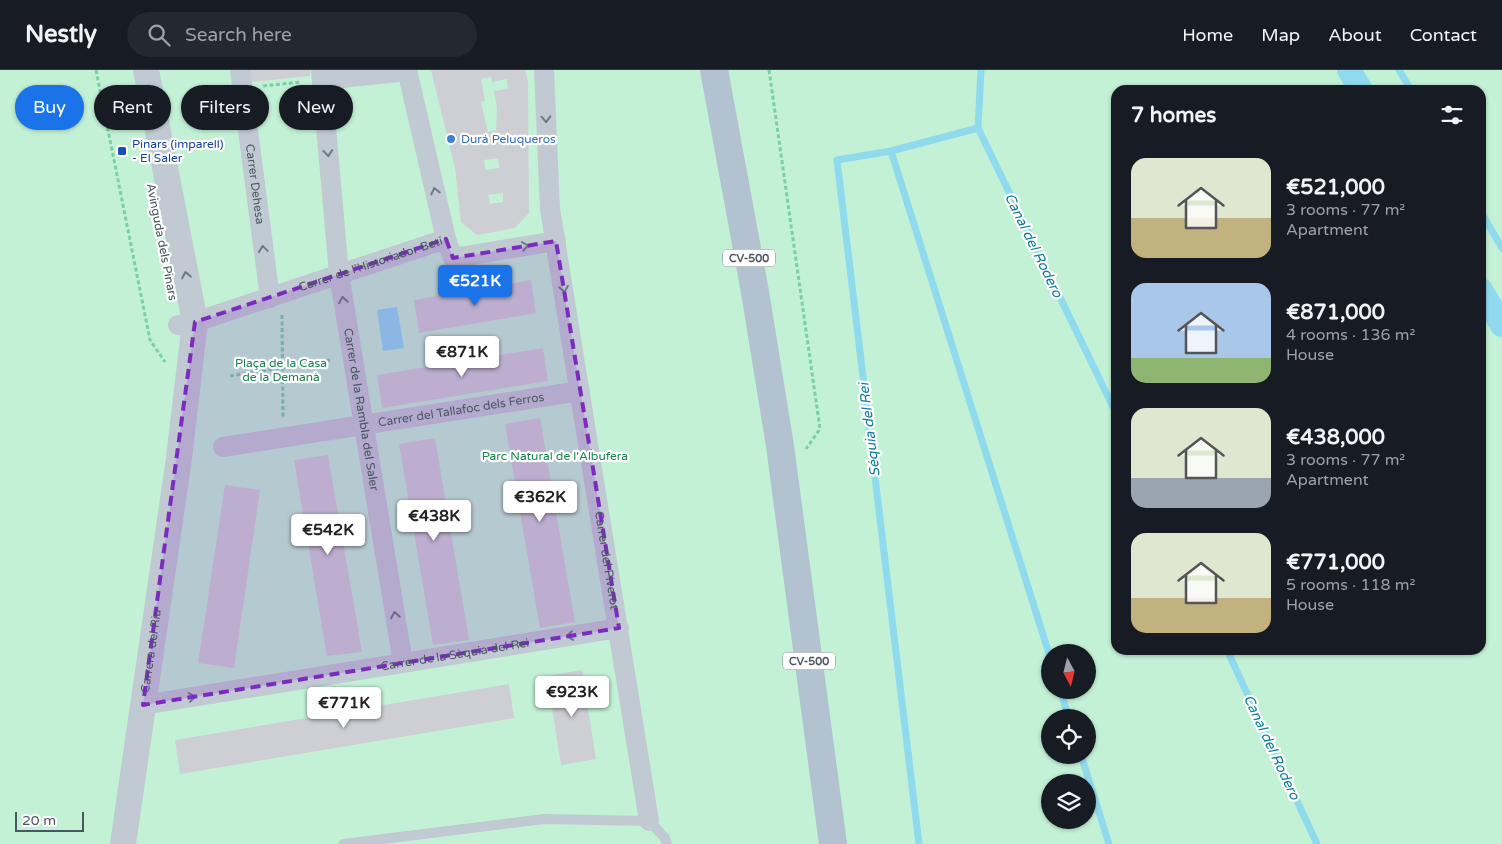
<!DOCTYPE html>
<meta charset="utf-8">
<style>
:root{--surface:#171b24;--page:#242831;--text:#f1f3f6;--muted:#9ea1a6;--line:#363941;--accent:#1a73e8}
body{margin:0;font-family:"Varela Round",sans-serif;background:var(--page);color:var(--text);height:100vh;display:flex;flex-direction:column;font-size:19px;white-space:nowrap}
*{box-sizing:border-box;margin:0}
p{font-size:16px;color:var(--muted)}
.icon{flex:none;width:28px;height:28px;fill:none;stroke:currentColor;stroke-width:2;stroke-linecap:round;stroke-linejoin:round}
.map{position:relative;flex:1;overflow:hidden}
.panel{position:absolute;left:1111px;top:15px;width:375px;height:570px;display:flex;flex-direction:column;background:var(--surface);border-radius:15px;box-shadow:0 1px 4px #0004}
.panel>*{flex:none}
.top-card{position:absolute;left:15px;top:15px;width:475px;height:45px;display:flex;gap:10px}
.needle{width:32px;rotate:173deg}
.controls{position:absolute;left:1041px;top:574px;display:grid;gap:10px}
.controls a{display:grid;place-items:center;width:55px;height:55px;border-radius:50%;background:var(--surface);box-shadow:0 1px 4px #0004;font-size:25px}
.scale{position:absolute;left:15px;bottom:12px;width:69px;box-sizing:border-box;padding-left:5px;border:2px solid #4a5661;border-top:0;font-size:14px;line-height:18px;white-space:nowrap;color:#4a5661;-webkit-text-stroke:4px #fff;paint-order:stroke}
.price{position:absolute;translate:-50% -42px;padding:0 11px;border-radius:5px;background:#fff;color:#222;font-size:16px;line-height:32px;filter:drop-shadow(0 1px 2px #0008)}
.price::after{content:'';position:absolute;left:50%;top:30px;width:15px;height:11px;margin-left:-8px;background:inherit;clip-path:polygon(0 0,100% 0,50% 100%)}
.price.active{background:var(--accent);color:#fff}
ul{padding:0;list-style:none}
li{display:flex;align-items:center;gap:15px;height:125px;padding:0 20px}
li span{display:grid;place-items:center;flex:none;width:140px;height:100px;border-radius:15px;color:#555}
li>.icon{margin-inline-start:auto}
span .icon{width:60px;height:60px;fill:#fffc;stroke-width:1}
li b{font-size:21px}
h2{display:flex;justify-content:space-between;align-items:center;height:60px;padding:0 20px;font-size:21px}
.pill{padding:0 18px;border-radius:22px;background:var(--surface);box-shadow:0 1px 4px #0004;font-size:18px;line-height:45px}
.pill.active{background:var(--accent);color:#fff}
header{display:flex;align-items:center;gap:30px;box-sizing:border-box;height:70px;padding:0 25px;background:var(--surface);border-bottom:1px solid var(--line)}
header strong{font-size:24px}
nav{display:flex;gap:28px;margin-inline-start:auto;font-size:18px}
.search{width:350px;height:45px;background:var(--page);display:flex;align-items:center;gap:12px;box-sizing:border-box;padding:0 18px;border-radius:28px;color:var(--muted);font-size:19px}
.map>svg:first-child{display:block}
.green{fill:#c3f1d5;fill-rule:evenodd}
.water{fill:#90daee}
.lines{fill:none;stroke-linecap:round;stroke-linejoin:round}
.stream{stroke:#90daee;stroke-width:7}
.canal{stroke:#90daee;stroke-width:24}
.building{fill:#cdcfd5;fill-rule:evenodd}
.path{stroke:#7ad0a6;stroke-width:3;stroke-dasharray:4 2.5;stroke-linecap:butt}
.service{stroke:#c1cad2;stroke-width:10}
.minor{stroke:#c1cad2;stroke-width:20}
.tertiary{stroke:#c1cad2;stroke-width:26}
.primary{stroke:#b3c2d1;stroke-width:28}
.oneway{stroke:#6e7983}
.marked{fill:#7b2cbf;fill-opacity:0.2;stroke:#7b2cbf;stroke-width:4;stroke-dasharray:10 6;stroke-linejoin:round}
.shop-dot{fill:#3f7fe0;stroke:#fff;stroke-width:2}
.transit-dot{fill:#1a4fb4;stroke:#fff;stroke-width:2}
.labels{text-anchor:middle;stroke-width:4.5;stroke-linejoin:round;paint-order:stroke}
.shield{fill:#fff;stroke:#808990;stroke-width:1}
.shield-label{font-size:11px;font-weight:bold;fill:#4a5661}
.shop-label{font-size:12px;fill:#366cbe;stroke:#fff;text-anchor:start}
.transit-label{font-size:12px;fill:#164399;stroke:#fff;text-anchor:start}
.street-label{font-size:12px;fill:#4a5661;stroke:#fff}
.park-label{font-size:12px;fill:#17864f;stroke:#fff}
.water-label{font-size:14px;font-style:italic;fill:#0c7c9b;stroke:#fff}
</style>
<header>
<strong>Nestly</strong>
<div class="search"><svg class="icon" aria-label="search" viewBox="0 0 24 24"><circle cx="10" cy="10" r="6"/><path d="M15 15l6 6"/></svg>Search here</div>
<nav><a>Home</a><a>Map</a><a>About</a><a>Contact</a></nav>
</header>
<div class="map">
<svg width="1502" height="774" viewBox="0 0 1502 774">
<rect width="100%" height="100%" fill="#f5f3f3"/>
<!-- green -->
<path class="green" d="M 0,0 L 1502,0 L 1502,774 L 0,774 ZM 1116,20 L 1481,20 L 1481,580 L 1116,580 ZM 1050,582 L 1088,582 L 1088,620 L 1050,620 ZM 1050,648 L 1088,648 L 1088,685 L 1050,685 ZM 1050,712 L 1088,712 L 1088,750 L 1050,750 Z"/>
<!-- water -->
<path class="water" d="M 397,237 L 404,278 L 383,281 L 377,240 Z"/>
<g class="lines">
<!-- stream -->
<path class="stream" d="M 981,0 L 978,58 L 1116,343
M 1399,0 L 1411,20
M 891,81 L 1050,587
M 1481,142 L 1502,178
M 1227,580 L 1317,774
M 1060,620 L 1069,648
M 1081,685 L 1109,774
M 919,774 L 837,90 L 891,81 L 978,58"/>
<!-- canal -->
<path class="canal" d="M 1349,0 L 1361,20
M 1481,220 L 1502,255"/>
</g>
<!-- building -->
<path class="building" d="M 249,0 L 310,0 L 310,6 L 251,12 Z
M 431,0 L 525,0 L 528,12 L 529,143 L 515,158 L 477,165 L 461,152 L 455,98 ZM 491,7 L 492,12 L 507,9 L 508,19 L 494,21 L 497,38 L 496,60 L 488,62 L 481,32 L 485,31 L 481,9 ZM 498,88 L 499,98 L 485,100 L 484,90 ZM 503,123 L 503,132 L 490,134 L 488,125 Z
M 531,210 L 536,243 L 419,263 L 414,230 Z
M 543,278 L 548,311 L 382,338 L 377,305 Z
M 540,348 L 575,552 L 540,558 L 505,354 Z
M 435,368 L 469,570 L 433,575 L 399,374 Z
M 328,385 L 362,582 L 327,586 L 294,390 Z
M 225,415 L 260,420 L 234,598 L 198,593 Z
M 582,600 L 596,689 L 561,695 L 547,606 Z
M 509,614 L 514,648 L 180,704 L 175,670 Z"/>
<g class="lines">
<!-- path -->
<path class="path" d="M 96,0 L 150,270 L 165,292
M 769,0 L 820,359 L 806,379
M 263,16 L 301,12
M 282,245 L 283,347
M 230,306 L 330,290"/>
<!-- service -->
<path class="service" d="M 343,774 L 544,749 L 649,751 L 665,768 L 667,774"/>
<!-- minor -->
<g class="minor">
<path id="s1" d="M 240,0 L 270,228"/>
<path id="s2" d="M 321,0 L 339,204 L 403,593"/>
<path d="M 407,0 L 446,169"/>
<path id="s3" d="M 544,0 L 550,139 L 649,751"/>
<path d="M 322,10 L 408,1"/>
<path id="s4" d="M 178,255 L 195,252 L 446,169 L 453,188 L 556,171"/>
<path id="s5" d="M 223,377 L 580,321"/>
<path id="s6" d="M 143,635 L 619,558"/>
</g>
<!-- tertiary -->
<path class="tertiary" id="s7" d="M 123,774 L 179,388 L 195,252 L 146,0"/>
<!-- primary -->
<path class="primary" d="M 714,0 L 755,222 L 780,376 L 833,774"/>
</g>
<!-- one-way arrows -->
<defs><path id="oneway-chevron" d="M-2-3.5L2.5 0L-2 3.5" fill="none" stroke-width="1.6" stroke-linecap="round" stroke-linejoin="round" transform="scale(1.25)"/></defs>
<g class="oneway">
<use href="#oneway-chevron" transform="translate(546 49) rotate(88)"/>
<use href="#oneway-chevron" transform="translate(328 83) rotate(85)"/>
<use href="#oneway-chevron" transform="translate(435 121) rotate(-103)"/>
<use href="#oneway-chevron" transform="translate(525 176) rotate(-9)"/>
<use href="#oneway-chevron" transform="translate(263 179) rotate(-98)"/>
<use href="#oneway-chevron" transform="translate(186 205) rotate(-101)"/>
<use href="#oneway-chevron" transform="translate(564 219) rotate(81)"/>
<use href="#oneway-chevron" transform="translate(343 230) rotate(-99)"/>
<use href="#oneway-chevron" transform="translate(395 545) rotate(-99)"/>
<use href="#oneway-chevron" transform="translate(570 566) rotate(171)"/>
<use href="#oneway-chevron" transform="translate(192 627) rotate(-9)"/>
</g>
<!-- marked area -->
<path class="marked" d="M 446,169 L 453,188 L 556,171 L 619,558 L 143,635 L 195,252 Z"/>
<!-- markers -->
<circle class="shop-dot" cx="451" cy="69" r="5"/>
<rect class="transit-dot" x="117" y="76" width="10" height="10" rx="2.5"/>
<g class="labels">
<!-- shield labels -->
<g class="shield">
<rect x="723" y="179.5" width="52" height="17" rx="4"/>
<rect x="783" y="582.5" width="52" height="17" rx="4"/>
</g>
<g class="shield-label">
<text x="749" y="192">CV-500</text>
<text x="809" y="595">CV-500</text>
</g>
<!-- shop labels -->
<g class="shop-label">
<text x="461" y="73">Durá Peluqueros</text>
</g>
<!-- transit labels -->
<g class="transit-label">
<text x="132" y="78">Pinars (imparell)<tspan x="132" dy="14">- El Saler</tspan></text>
</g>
<!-- street labels -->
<g class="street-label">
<text dy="4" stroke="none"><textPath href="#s1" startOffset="115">Carrer Dehesa</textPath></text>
<text transform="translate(162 172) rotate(79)" y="4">Avinguda dels Pinars</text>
<text dy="4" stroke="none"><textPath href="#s4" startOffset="202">Carrer de l'Historiador Betí</textPath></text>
<text dy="4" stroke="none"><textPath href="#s2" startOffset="342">Carrer de la Rambla del Saler</textPath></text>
<text dy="4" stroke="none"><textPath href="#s5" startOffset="241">Carrer del Tallafoc dels Ferros</textPath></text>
<text dy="4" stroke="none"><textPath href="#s3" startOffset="495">Carrer del Piverot</textPath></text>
<text dy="4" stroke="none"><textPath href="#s7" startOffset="195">Carrera del Riu</textPath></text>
<text dy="4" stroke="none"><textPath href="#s6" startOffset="316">Carrer de la Sèquia del Rei</textPath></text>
</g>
<!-- park labels -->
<g class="park-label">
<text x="281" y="297">Plaça de la Casa<tspan x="281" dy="14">de la Demanà</tspan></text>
<text x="555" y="390">Parc Natural de l'Albufera</text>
</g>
<!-- water labels -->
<g class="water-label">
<text transform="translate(1034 175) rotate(64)" y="5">Canal del Rodero</text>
<text transform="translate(869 360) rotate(-97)" y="5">Séquia del Rei</text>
<text transform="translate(1272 677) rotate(65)" y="5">Canal del Rodero</text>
</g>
</g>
</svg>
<div class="controls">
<a><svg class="needle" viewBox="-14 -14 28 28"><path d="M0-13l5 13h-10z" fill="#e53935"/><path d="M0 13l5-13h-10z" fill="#9ea1a6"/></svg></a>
<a><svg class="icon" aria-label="locate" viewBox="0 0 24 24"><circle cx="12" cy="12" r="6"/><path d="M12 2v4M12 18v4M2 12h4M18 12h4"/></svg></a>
<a><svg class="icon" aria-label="layers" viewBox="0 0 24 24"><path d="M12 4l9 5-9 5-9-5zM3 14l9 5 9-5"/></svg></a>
</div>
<div class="scale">20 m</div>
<b class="price active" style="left:475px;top:237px">€521K</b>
<b class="price" style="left:462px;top:308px">€871K</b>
<b class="price" style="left:540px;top:453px">€362K</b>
<b class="price" style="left:434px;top:472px">€438K</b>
<b class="price" style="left:328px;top:486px">€542K</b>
<b class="price" style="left:572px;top:648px">€923K</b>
<b class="price" style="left:344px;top:659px">€771K</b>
<div class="top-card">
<a class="pill active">Buy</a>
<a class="pill">Rent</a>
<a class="pill">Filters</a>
<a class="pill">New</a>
</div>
<section class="panel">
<h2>7 homes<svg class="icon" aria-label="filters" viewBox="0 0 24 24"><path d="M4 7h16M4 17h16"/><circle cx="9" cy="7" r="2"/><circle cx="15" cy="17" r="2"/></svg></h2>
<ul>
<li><span style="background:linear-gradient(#dfe7d0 60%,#c2b280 0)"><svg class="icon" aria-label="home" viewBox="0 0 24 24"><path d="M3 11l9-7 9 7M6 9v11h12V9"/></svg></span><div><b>€521,000</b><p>3 rooms · 77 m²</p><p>Apartment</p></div></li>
<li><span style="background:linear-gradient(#a9c7e8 75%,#8fb573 0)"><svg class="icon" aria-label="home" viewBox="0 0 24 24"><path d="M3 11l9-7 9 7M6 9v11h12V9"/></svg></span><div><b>€871,000</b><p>4 rooms · 136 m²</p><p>House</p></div></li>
<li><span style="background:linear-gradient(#dfe7d0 70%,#9aa5b1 0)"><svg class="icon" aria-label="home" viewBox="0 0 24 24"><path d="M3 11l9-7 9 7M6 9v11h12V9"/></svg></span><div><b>€438,000</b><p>3 rooms · 77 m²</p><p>Apartment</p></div></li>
<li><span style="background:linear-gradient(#dfe7d0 65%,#c2b280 0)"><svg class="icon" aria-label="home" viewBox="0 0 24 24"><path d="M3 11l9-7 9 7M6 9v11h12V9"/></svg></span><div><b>€771,000</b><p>5 rooms · 118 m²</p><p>House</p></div></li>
</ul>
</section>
</div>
